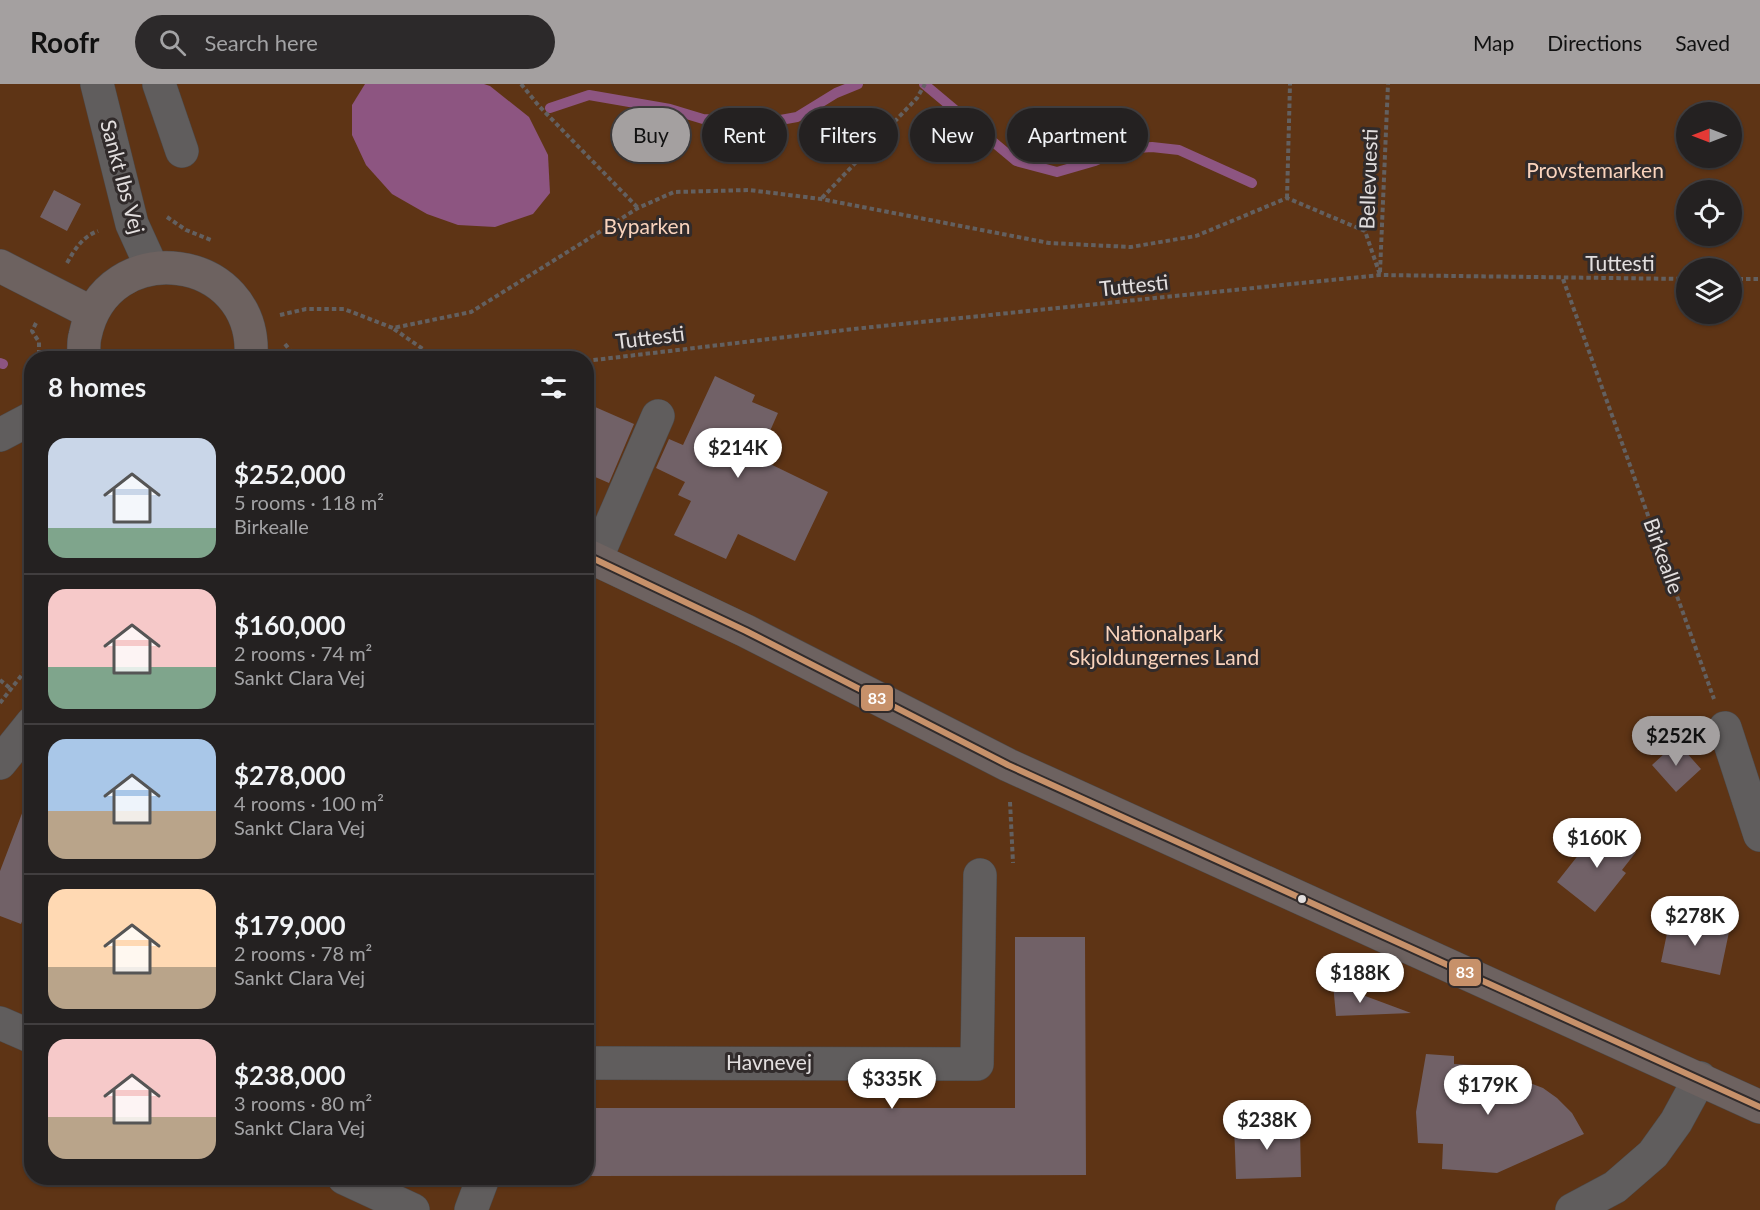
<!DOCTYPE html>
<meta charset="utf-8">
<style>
:root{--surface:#242121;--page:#2c292a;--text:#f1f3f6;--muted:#a3a3a5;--line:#413e3f;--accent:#a4a0a0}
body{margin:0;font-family:Lato,sans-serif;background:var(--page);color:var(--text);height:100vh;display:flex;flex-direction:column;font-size:22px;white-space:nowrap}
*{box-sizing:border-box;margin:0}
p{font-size:20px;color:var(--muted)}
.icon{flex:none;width:33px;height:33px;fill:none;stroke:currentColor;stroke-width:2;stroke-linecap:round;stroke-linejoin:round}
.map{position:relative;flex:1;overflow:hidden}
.drawer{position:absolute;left:24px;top:267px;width:570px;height:834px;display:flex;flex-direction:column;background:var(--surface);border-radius:24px;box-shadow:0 2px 4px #0004,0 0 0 2px var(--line)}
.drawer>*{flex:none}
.guide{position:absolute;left:612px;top:24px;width:570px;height:54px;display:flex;gap:12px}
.needle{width:39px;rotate:270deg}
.tools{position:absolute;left:1676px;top:18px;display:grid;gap:12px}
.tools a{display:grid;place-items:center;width:66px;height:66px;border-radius:50%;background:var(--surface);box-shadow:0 2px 4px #0004,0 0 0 2px var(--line);font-size:30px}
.price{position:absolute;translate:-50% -51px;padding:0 14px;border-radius:21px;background:#fff;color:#222;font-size:20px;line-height:39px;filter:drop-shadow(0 2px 3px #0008)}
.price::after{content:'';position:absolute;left:50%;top:36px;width:18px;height:14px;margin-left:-9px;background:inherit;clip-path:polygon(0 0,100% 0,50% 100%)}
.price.current{background:var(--accent);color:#111}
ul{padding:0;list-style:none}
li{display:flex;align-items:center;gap:18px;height:150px;padding:0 24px}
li+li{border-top:2px solid var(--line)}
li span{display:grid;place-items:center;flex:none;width:168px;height:120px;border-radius:18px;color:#555}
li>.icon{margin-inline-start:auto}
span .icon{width:72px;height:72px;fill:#fffc;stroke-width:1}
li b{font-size:26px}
h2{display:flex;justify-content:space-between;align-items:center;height:72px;padding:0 24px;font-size:26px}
.tag{padding:0 21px;border-radius:27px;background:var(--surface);box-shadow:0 2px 4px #0004,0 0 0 2px var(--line);font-size:21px;line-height:54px}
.tag.current{background:var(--accent);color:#111}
header{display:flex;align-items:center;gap:36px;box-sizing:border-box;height:84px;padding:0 30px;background:var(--accent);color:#111}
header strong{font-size:28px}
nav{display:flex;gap:33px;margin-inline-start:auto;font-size:21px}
.search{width:420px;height:54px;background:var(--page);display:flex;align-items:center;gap:15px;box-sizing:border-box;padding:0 21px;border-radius:33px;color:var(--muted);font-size:22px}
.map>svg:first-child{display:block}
.green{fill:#5e3415;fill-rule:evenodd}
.water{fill:#8d5581}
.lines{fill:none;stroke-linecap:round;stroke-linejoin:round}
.stream{stroke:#8d5581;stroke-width:10}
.building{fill:#716167}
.minor-casing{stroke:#4c4949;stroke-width:34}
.major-casing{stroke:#4c4949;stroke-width:34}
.path{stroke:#636060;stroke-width:4;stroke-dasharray:4.5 3;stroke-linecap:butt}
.minor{stroke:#605d5d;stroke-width:33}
.major{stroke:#6d6260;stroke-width:33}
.bus-1-casing{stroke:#312b2b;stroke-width:10}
.bus-1{stroke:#c7916a;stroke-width:6}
.bus-dot{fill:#e3dfdf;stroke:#312b2b;stroke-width:2}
.labels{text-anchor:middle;stroke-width:6;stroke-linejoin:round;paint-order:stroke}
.park-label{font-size:21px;fill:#f9d3bc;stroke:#312b2b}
.street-label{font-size:21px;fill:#e3dfdf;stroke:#312b2b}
.line-badge{stroke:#312b2b;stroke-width:2}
.badge-label{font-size:16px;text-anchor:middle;font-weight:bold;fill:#fff}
</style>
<header>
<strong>Roofr</strong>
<div class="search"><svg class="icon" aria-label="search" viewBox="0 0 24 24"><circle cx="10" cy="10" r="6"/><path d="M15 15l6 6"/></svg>Search here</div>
<nav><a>Map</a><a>Directions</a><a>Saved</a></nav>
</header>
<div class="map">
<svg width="1760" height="1126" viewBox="0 0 1760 1126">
<rect width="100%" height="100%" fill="#302c2c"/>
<!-- green -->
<path class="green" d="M 0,0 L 1760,0 L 1760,1126 L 0,1126 ZM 1686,28 L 1731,28 L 1731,74 L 1686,74 ZM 1686,106 L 1731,106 L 1731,152 L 1686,152 ZM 1686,184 L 1731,184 L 1731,230 L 1686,230 ZM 32,274 L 586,274 L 586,1094 L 32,1094 Z"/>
<!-- water -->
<path class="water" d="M 365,0 L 484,0 L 490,2 L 529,33 L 548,71 L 550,109 L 533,130 L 495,143 L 458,141 L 427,130 L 392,110 L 366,81 L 352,51 L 352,21 Z"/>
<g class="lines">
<!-- stream -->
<path class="stream" d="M 924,0 L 1016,77 L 1057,88 L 1095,77 L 1122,65 L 1152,63 L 1179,66 L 1252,99
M 550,24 L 589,11 L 670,25 L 703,35 L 775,37 L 797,33 L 836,9 L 858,0
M 0,279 L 3,280"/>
</g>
<!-- building -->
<path class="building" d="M 54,106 L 81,120 L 67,147 L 40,133 Z
M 715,292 L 755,311 L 752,318 L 778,329 L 758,374 L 828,408 L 795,477 L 738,450 L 726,475 L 674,451 L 691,417 L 678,411 L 685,398 L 656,384 L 669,355 L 683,361 Z
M 586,319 L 634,340 L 609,399 L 586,389 Z
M 1677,658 L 1701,685 L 1676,708 L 1652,681 Z
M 29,711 L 32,712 L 32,812 L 21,840 L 0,832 L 0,787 Z
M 1602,741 L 1636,768 L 1622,786 L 1626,789 L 1595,828 L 1557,798 Z
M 1670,835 L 1729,848 L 1720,891 L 1661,878 Z
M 1015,853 L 1085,853 L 1086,1091 L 586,1092 L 586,1024 L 1015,1024 Z
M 1333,900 L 1411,929 L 1336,932 Z
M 1426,970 L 1454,972 L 1454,980 L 1510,983 L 1509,991 L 1543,1004 L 1557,1014 L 1572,1029 L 1584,1050 L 1497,1089 L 1442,1085 L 1443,1060 L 1418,1059 L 1416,1028 Z
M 1287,1038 L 1287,1045 L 1300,1045 L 1301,1093 L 1236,1095 L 1234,1040 Z"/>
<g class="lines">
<!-- minor casing -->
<g class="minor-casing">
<path id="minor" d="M 97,0 L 132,140 L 152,184
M 159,0 L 182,67
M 0,351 L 32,334
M 596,475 L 658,332
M 1725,644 L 1760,751
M 0,679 L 32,639
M 0,939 L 32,953
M 586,979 L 977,980 L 980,791
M 344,1094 L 413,1126
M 471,1126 L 483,1094
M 1572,1126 L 1615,1103 L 1653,1070 L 1676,1038 L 1700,994"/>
</g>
<!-- major casing -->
<g class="major-casing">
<path id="major" d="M 0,182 L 92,229
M 84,274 C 84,267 83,259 85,252 C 106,149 258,168 251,274
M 586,471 L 746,547 L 1008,681 L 1760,1023"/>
</g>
<!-- path -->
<path class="path" d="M 521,0 L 539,22 L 638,124
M 822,114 L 917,14 L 925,0
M 1287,114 L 1290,0
M 167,133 L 186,146 L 211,156
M 67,179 C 75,165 82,153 98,147
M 1380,188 L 1388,0
M 1563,195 L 1714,615
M 1731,195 L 1760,195
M 280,231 L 306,225 L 344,225 L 393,244 L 471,228 L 638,124 L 674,108 L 749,106 L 821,115 L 1049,159 L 1131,163 L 1196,152 L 1287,114 L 1365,147 L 1380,191
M 36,239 L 32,247 L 39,258 L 39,274
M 394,245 L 436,274
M 285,260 L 296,274
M 586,277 L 853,245 L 1380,191 L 1686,195
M 32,293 L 32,296
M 0,596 L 11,605
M 0,619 L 32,578
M 1010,718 L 1013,779"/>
<!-- minor -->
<use href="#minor" class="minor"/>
<!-- major -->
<use href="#major" class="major"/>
<!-- bus-1 casing -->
<g class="bus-1-casing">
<path id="bus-1" d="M 586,471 L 746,547 L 1008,681 L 1760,1023"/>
</g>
<!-- bus-1 -->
<use href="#bus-1" class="bus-1"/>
</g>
<!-- markers -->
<circle class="bus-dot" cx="1302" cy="815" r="5"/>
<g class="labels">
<!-- park labels -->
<g class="park-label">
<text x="1595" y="94">Provstemarken</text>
<text x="647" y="150">Byparken</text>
<text x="1164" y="557">Nationalpark<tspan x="1164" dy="24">Skjoldungernes Land</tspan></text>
</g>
<!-- street labels -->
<g class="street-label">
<text transform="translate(122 93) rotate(75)" y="7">Sankt Ibs Vej</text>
<text transform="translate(1369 95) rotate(-88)" y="7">Bellevuesti</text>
<text x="1620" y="187">Tuttesti</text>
<text transform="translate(1134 202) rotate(-6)" y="7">Tuttesti</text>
<text transform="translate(650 254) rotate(-7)" y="7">Tuttesti</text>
<text transform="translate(1663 472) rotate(70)" y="7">Birkealle</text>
<text x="769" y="986">Havnevej</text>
</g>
</g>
<g class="line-badge">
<rect x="860" y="600" width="34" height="28" rx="6" fill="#c7916a"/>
<rect x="1448" y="874" width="34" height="29" rx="6" fill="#c7916a"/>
</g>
<g class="badge-label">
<text x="877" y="620">83</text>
<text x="1465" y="894">83</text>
</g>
</svg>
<div class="tools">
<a><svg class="needle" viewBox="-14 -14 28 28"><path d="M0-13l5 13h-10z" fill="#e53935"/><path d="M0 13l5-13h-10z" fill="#a3a3a5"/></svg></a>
<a><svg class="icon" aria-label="locate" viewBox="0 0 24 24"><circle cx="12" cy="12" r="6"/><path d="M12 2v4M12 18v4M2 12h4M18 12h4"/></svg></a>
<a><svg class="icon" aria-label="layers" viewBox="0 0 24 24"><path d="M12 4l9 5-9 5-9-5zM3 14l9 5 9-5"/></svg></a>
</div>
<b class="price" style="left:738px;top:395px">$214K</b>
<b class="price current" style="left:1676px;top:683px">$252K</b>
<b class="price" style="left:1597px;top:785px">$160K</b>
<b class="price" style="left:1695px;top:863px">$278K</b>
<b class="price" style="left:1360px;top:920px">$188K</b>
<b class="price" style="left:892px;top:1026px">$335K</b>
<b class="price" style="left:1488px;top:1032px">$179K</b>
<b class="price" style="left:1267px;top:1067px">$238K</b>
<div class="guide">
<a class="tag current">Buy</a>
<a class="tag">Rent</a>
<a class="tag">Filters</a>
<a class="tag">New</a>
<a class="tag">Apartment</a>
</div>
<section class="drawer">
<h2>8 homes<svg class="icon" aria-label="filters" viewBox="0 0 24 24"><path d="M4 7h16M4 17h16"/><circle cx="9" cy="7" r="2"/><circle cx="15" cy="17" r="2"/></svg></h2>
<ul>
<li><span style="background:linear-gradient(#c9d6e8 75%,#7fa58c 0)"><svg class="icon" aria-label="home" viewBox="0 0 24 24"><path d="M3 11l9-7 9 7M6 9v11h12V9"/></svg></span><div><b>$252,000</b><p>5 rooms · 118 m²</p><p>Birkealle</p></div></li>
<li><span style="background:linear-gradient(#f6c9c9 65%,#7fa58c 0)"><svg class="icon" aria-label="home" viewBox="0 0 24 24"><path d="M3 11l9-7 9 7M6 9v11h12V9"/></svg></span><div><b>$160,000</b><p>2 rooms · 74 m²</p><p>Sankt Clara Vej</p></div></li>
<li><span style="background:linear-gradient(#a9c7e8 60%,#b9a48a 0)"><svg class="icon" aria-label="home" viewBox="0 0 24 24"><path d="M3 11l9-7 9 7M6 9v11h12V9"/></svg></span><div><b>$278,000</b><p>4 rooms · 100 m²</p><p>Sankt Clara Vej</p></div></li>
<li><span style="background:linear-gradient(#ffd9b3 65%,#b9a48a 0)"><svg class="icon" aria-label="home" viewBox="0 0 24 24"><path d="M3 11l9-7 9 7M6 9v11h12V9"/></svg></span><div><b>$179,000</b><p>2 rooms · 78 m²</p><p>Sankt Clara Vej</p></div></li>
<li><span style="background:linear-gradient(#f6c9c9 65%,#b9a48a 0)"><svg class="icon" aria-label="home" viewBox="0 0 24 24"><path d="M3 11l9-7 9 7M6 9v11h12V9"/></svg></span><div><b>$238,000</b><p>3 rooms · 80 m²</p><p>Sankt Clara Vej</p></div></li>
</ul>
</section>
</div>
